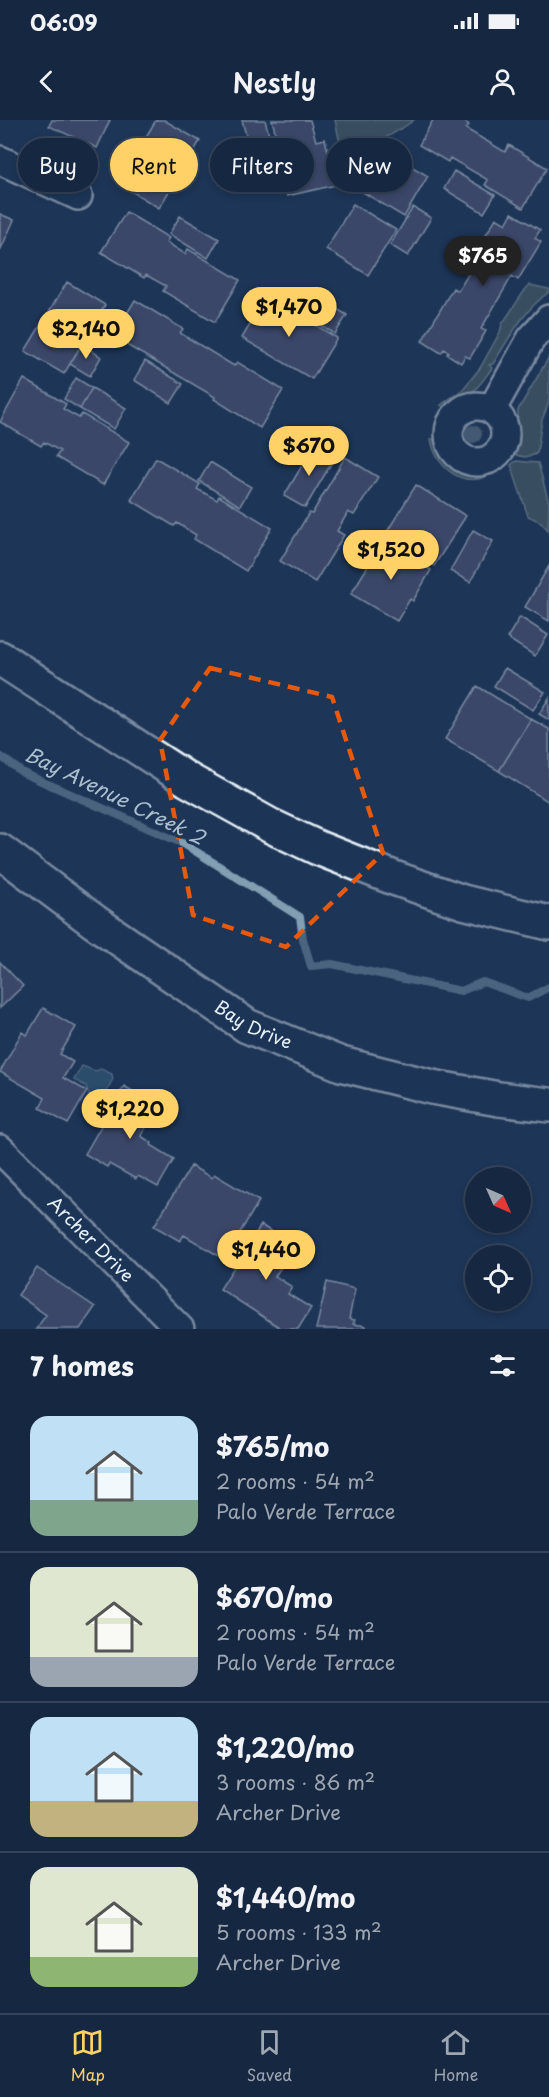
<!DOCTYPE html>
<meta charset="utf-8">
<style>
:root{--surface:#162841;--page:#1f3048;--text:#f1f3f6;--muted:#9ea6b1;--line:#35445a;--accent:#ffd166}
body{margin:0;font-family:"Playpen Sans",sans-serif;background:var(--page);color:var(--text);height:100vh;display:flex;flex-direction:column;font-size:22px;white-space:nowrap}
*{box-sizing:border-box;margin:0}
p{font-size:20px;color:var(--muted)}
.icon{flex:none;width:33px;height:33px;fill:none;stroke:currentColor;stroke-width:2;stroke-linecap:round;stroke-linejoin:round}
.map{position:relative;height:1209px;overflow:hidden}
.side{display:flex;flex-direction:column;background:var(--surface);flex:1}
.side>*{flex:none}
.hud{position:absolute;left:18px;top:18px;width:513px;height:54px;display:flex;gap:12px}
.needle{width:39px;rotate:135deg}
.tools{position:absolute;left:465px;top:1047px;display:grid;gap:12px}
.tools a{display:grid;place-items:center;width:66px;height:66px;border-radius:50%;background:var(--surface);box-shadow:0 3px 9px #0003,0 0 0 2px var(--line);font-size:30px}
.price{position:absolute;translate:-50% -51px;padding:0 14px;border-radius:21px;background:var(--accent);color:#111;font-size:20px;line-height:39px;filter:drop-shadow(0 2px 3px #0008)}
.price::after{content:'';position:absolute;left:50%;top:36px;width:18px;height:14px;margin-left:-9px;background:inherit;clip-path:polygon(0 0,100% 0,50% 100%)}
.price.selected{background:#222;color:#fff}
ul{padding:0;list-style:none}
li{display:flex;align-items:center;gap:18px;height:150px;padding:0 30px}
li+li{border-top:2px solid var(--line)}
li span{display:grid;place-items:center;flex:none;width:168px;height:120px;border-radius:18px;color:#555}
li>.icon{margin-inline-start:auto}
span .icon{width:72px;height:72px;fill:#fffc;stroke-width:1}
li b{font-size:26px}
h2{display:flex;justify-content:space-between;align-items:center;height:72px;padding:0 30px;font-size:26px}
.tag{padding:0 21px;border-radius:27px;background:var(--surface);box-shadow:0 3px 9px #0003,0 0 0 2px var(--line);font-size:21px;line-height:54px}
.tag.selected{background:var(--accent);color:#111}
.status{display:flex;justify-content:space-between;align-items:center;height:42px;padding:0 30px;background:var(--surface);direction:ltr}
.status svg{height:16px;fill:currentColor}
header{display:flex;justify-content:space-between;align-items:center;height:78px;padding:0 30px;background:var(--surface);font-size:27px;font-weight:600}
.tab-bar{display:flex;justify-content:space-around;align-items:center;height:84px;border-top:2px solid var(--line);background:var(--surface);font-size:16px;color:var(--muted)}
.tab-bar a{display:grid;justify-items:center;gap:3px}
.tab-bar .selected{color:var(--accent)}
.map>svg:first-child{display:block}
.green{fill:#5a6e6a;stroke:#a1b0b1;stroke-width:1.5}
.water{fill:#3e6784;stroke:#829eb2;stroke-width:1.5}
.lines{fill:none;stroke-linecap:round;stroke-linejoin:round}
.stream{stroke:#829eb2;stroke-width:8}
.building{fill:#5e5d7f;stroke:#e8f1f8;stroke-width:1.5}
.minor-casing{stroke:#e8f1f8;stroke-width:32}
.major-casing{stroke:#e8f1f8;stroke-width:38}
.minor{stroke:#1d3557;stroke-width:27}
.major{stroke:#1d3557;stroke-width:33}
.tree{fill:#718394}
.marked{fill:none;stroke:#e8590c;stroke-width:4.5;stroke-dasharray:12 8;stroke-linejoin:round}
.labels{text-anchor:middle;stroke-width:6;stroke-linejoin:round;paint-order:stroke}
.street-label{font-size:18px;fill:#e8f1f8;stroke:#1d3557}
.water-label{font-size:20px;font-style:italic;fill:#acc1cf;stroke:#1d3557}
</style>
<div class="status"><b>06:09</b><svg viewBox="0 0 49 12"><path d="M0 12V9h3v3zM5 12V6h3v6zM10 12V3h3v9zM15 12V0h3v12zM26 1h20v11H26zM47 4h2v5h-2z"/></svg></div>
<header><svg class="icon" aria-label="back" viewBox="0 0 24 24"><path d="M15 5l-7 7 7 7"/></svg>Nestly<svg class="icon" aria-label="person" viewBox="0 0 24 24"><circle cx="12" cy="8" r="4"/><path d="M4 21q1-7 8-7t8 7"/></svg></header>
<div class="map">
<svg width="549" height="1209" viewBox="0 0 549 1209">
<rect width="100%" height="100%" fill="#1d3557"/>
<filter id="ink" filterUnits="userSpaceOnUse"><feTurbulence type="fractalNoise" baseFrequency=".0167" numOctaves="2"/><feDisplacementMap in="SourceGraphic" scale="12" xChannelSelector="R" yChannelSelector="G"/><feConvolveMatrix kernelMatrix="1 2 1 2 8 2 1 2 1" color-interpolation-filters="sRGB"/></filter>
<g filter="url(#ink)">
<!-- green -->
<path class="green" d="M 335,0 L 414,0 C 391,18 372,18 359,48 C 341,39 339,18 335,0 Z
M 530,165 L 549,169 L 549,172 C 524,190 509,218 493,244 L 489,245 L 492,248 C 486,256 481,265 473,271 C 463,278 453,282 445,290 L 441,285 L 463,269 L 480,248 L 500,212 L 502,204 L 527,167 Z
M 549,237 L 549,282 L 542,300 L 537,333 C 529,338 521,338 512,333 L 517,318 L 518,290 Z
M 431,319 L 437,320 C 439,333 450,350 464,354 C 470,355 478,352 484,351 L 485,357 C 458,367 435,344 431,319 Z
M 516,341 L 538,343 L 549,383 L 548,410 L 541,402 L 528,396 L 511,345 Z"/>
<!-- water -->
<path class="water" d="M 82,946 L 95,951 L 101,949 L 112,954 L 113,959 L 97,987 L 94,988 L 86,982 L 89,975 L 86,966 L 74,960 Z"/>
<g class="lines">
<!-- stream -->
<path class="stream" d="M 0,636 L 23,653 L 184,724 L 300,797 L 303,819 L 311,846 L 332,844 L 461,871 L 483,862 L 528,878 L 549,867"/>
</g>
<!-- building -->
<path class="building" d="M 52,0 L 110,0 L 97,28 L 49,6 Z
M 156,0 L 164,0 L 200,21 L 159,88 L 118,63 Z
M 242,0 L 265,0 L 278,48 L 256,54 Z
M 272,0 L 310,0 L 316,21 L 325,19 L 336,65 L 287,76 L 276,30 L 280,30 Z
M 433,0 L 462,0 L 469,5 L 466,9 L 505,32 L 509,25 L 547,48 L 523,88 L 485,65 L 488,60 L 450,38 L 448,42 L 419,25 Z
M 385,31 L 428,56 L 404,97 L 361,71 Z
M 454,51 L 495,75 L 484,93 L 444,69 Z
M 353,84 L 396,110 L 368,155 L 326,129 Z
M 413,87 L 431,98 L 408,136 L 390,125 Z
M 126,92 L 169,118 L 166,122 L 185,134 L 188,129 L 240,160 L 215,202 L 163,171 L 166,166 L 146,155 L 144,158 L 101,132 Z
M 512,93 L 540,110 L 535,118 L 541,122 L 518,160 L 512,156 L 481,209 L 486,211 L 470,238 L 465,236 L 461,243 L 447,234 L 449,232 L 444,229 L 441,233 L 422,221 L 453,168 L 458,171 L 469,153 L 465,150 L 496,98 L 506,104 Z
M 0,94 L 14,100 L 0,131 Z
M 180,96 L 219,119 L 208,138 L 169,114 Z
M 67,162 L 105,185 L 64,254 L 25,231 Z
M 267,176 L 337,218 L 312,259 L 242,218 Z
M 315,176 L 347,195 L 335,214 L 304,195 Z
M 135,180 L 183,209 L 180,213 L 234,246 L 237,242 L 283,270 L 260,308 L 214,279 L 215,277 L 113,217 Z
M 82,224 L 101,237 L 90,256 L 70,244 Z
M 145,241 L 183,264 L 171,283 L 134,260 Z
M 76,258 L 92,268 L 80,289 L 64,279 Z
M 24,259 L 66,284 L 63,289 L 79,298 L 82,294 L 129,322 L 103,365 L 56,337 L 60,331 L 44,322 L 41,326 L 0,302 Z
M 92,268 L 126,288 L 114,309 L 80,289 Z
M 313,327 L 334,339 L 305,388 L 284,376 Z
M 345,337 L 378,357 L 354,395 L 348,392 L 337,411 L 344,415 L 315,462 L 280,441 L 309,393 L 312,394 Z
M 156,338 L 200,364 L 197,369 L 217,380 L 219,376 L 272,408 L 246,451 L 194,419 L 196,415 L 177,403 L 174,406 L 131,380 Z
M 210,342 L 251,367 L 240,386 L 199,361 Z
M 416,365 L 466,396 L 434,446 L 385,415 Z
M 473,410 L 493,421 L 470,462 L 450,451 Z
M 383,421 L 431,450 L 413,481 L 410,479 L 397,501 L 351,474 Z
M 549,446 L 549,501 L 525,487 Z
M 520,497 L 548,515 L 535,536 L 507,518 Z
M 505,548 L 545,572 L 533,590 L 494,566 Z
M 477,566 L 531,599 L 499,651 L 445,619 Z
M 549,578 L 549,600 L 539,594 Z
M 531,599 L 549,609 L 549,682 L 499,651 Z
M 0,842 L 23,866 L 0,888 Z
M 43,888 L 76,907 L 60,934 L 73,942 L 63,958 L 87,971 L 68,1004 L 40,988 L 45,978 L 0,952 L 22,912 L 27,915 Z
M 124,966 L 158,986 L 141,1016 L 152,1023 L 151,1025 L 174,1039 L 158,1067 L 138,1056 L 136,1059 L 109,1044 L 107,1047 L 85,1034 Z
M 191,1046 L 212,1058 L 214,1054 L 259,1081 L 224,1139 L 184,1115 L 180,1121 L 154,1106 Z
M 261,1105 L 295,1127 L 275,1156 L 292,1167 L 288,1174 L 311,1188 L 298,1209 L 282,1209 L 220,1169 Z
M 37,1148 L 95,1187 L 80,1209 L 36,1209 L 46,1195 L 18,1175 Z
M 327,1162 L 355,1169 L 349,1199 L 355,1200 L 353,1204 L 366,1206 L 366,1209 L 316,1209 Z"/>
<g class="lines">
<!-- minor casing -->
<g class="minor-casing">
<g id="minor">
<path d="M 0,40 L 78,76"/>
<circle cx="477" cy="314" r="28"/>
<path d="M 492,289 L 531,219 L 549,199"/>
<path id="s1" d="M 0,1029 L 180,1209"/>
</g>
</g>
<!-- major casing -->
<g class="major-casing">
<g id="major">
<path d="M 0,538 L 188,660 L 271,706 L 318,728 L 394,758 L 463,782 L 549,803"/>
<path id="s2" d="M 0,731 L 95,802 L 247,906 L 341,944 L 432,967 L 499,979 L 549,985"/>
</g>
</g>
<!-- minor -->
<use href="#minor" class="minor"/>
<!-- major -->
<use href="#major" class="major"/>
</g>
<!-- trees -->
<circle class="tree" cx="473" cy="314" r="9"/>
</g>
<!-- marked area -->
<path d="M0 0H549V1209H0ZM 210,548 L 332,577 L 383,733 L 286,827 L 193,795 L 160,620 Z" fill="#1d3557" fill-opacity=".55" fill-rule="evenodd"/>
<path class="marked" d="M 210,548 L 332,577 L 383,733 L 286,827 L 193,795 L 160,620 Z"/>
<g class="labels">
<!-- street labels -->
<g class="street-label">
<text dy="6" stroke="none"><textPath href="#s2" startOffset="308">Bay Drive</textPath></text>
<text dy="6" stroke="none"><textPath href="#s1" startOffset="128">Archer Drive</textPath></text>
</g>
<!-- water labels -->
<g class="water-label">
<text transform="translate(115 676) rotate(26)" y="7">Bay Avenue Creek 2</text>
</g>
</g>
</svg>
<div class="tools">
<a><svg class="needle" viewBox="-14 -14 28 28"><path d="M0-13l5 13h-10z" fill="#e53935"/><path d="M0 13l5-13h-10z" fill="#9ea6b1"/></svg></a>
<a><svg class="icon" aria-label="locate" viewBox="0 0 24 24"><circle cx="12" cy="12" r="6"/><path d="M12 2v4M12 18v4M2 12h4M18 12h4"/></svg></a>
</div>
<b class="price selected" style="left:483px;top:167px">$765</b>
<b class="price" style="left:289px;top:218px">$1,470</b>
<b class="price" style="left:86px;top:240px">$2,140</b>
<b class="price" style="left:309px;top:357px">$670</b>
<b class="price" style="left:391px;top:461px">$1,520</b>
<b class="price" style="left:130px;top:1020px">$1,220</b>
<b class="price" style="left:266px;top:1161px">$1,440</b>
<div class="hud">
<a class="tag">Buy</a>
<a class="tag selected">Rent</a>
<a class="tag">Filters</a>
<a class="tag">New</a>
</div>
</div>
<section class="side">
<h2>7 homes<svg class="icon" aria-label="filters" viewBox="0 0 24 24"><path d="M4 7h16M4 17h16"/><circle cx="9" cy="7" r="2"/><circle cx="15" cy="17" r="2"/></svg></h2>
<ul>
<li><span style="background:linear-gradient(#bfe0f5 70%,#7fa58c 0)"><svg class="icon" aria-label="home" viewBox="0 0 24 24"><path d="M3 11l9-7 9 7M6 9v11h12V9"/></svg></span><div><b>$765/mo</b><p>2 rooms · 54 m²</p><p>Palo Verde Terrace</p></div></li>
<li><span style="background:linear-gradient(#dfe7d0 75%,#9aa5b1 0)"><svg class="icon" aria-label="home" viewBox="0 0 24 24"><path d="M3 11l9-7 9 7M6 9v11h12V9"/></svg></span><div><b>$670/mo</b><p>2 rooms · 54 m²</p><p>Palo Verde Terrace</p></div></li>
<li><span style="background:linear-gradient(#bfe0f5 70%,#c2b280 0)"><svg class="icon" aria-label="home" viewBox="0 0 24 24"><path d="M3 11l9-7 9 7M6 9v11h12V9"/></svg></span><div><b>$1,220/mo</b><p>3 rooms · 86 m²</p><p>Archer Drive</p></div></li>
<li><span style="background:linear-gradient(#dfe7d0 75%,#8fb573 0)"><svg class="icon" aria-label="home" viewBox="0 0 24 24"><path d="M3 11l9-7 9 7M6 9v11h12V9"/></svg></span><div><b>$1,440/mo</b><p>5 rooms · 133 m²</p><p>Archer Drive</p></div></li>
</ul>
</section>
<nav class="tab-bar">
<a class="selected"><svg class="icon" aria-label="map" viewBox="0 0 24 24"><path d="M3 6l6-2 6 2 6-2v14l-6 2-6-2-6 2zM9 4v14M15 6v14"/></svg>Map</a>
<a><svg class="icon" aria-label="saved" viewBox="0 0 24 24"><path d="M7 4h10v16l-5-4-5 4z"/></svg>Saved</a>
<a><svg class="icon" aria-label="home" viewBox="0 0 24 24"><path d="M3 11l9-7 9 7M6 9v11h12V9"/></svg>Home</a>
</nav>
